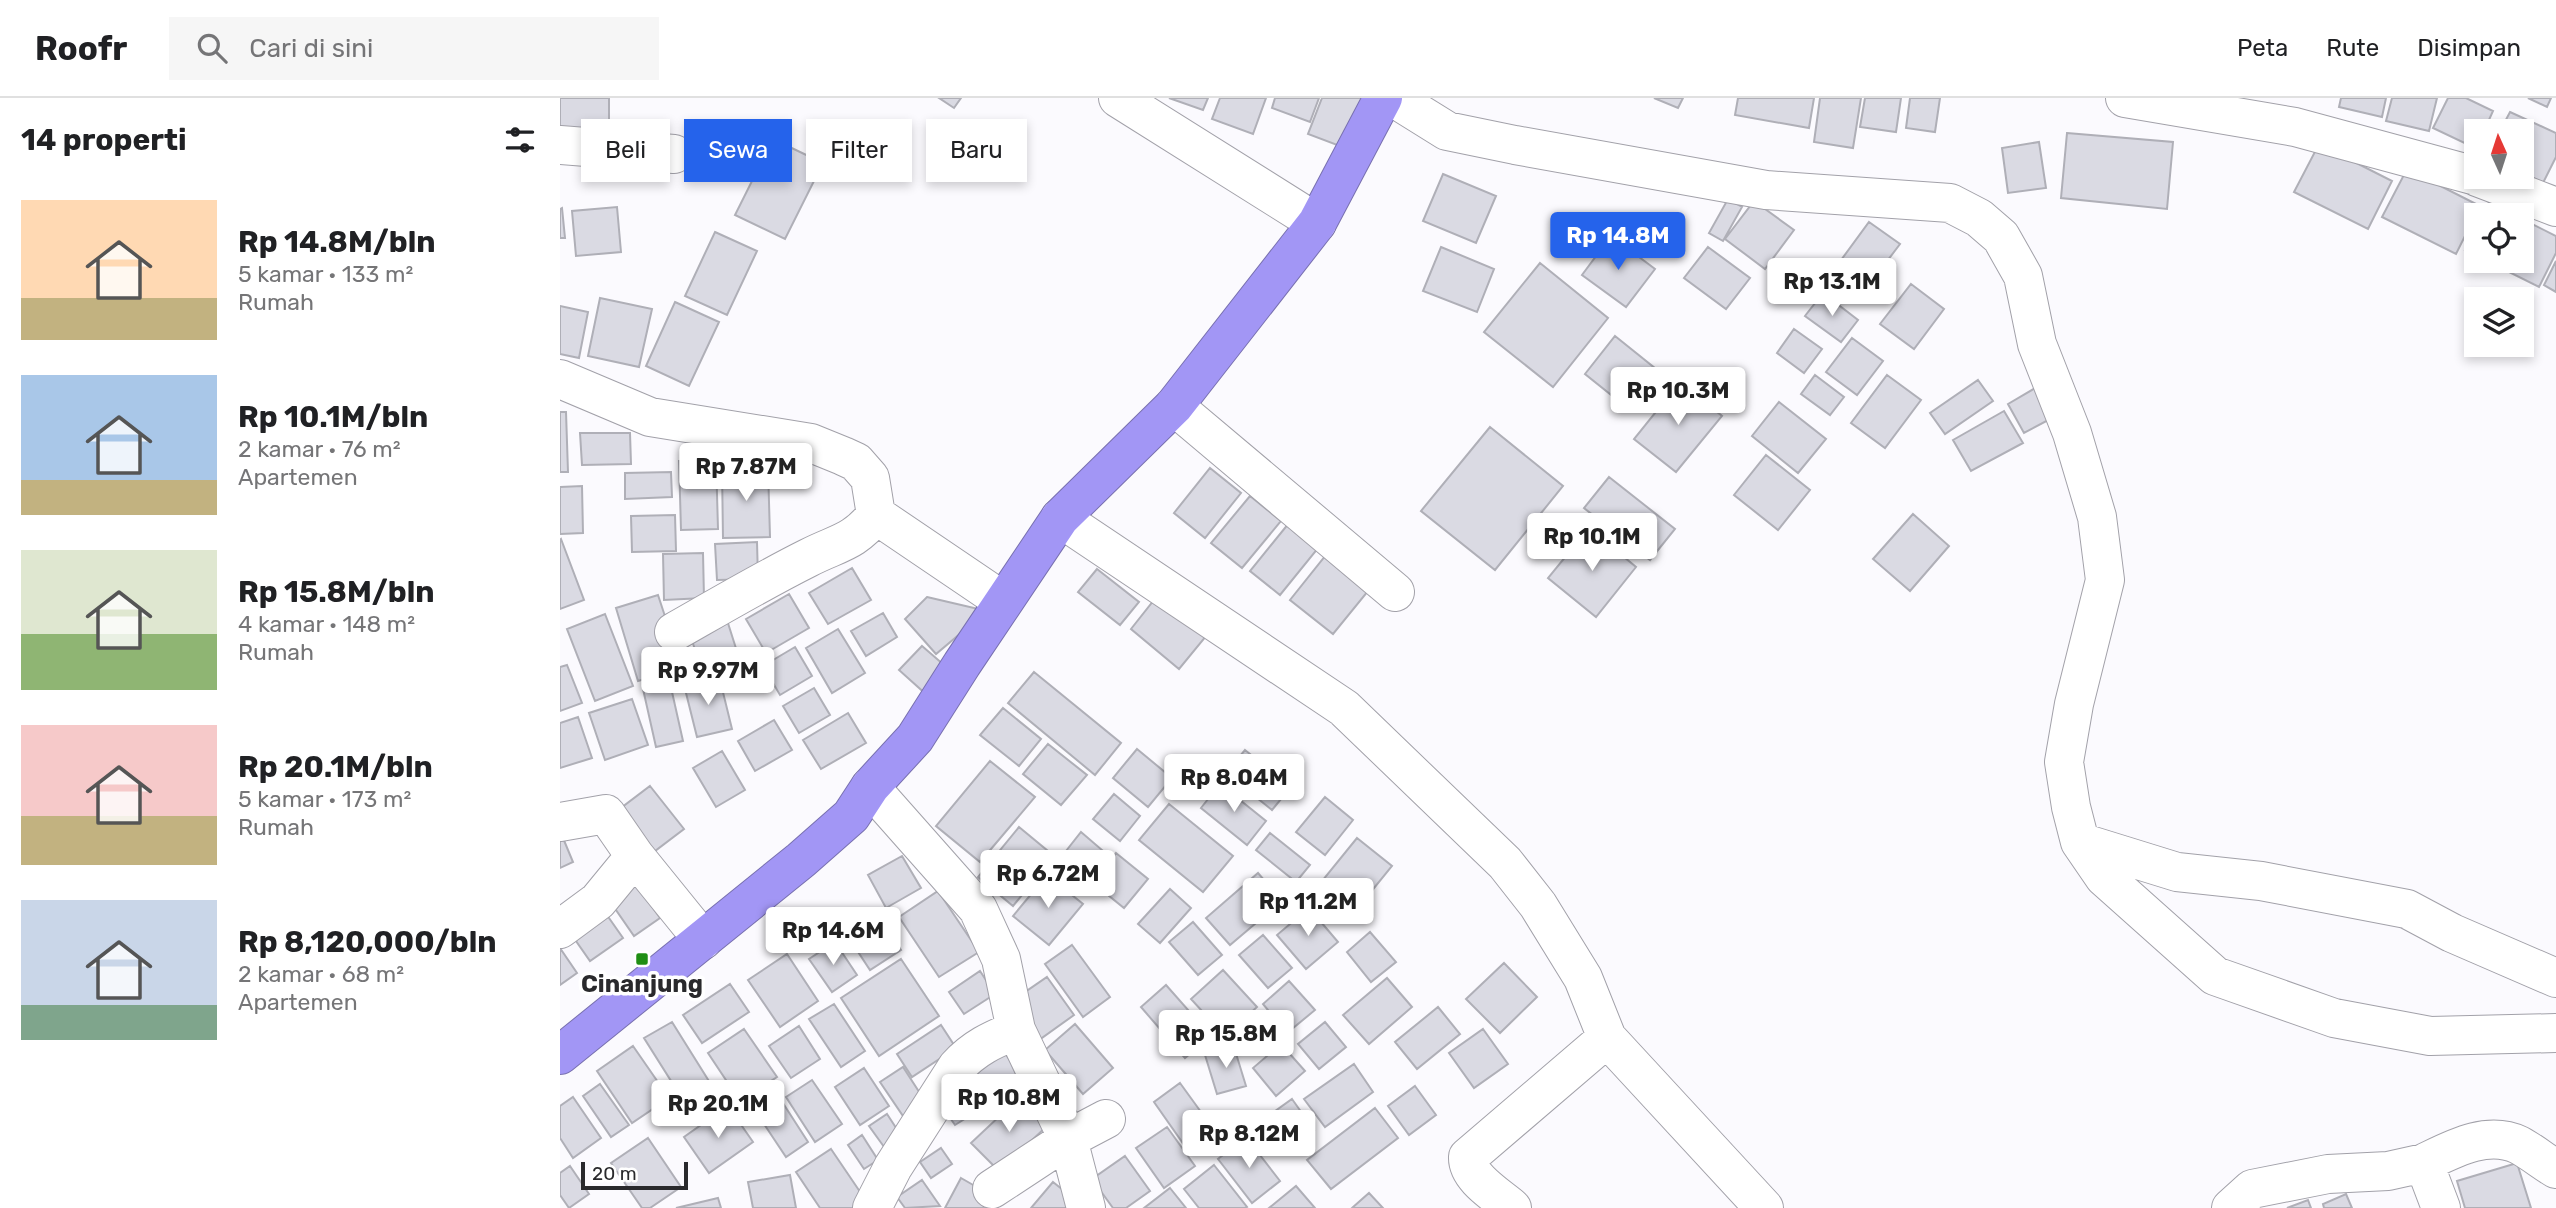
<!DOCTYPE html>
<html lang="id">
<meta charset="utf-8">
<style>
:root{--surface:#fff;--page:#f6f6f6;--text:#202124;--muted:#757577;--line:#e0e0e0;--accent:#2563eb}
body{margin:0;font-family:Rubik,sans-serif;background:var(--page);color:var(--text);height:100vh;display:flex;flex-direction:column;font-size:26px;white-space:nowrap}
*{box-sizing:border-box;margin:0}
p{font-size:23px;color:var(--muted)}
.icon{flex:none;width:38px;height:38px;fill:none;stroke:currentColor;stroke-width:2;stroke-linecap:round;stroke-linejoin:round}
.map{position:relative;flex:1;overflow:hidden}
.details{display:flex;flex-direction:column;background:var(--surface);width:560px}
.details>*{flex:none}
.banner{position:absolute;left:21px;top:21px;width:665px;height:63px;display:flex;gap:14px}
.needle{width:46px;rotate:357deg}
.controls{position:absolute;left:1904px;top:21px;display:grid;gap:14px}
.controls a{display:grid;place-items:center;width:70px;height:70px;border-radius:0px;background:var(--surface);box-shadow:0 4px 10px #0003;font-size:35px}
.scale{position:absolute;left:21px;bottom:18px;width:107px;box-sizing:border-box;padding-left:7px;border:4px solid #29292c;border-top:0;font-size:19px;line-height:24px;white-space:nowrap;color:#29292c;-webkit-text-stroke:5px #fff;paint-order:stroke}
.price{position:absolute;translate:-50% -60px;padding:0 16px;border-radius:7px;background:#fff;color:#222;font-size:23px;line-height:46px;filter:drop-shadow(0 2px 4px #0008)}
.price::after{content:'';position:absolute;left:50%;top:42px;width:21px;height:16px;margin-left:-10px;background:inherit;clip-path:polygon(0 0,100% 0,50% 100%)}
.price.active{background:var(--accent);color:#fff}
ul{padding:0;list-style:none}
li{display:flex;align-items:center;gap:21px;height:175px;padding:0 21px}
li span{display:grid;place-items:center;flex:none;width:196px;height:140px;border-radius:0px;color:#555}
li>.icon{margin-inline-start:auto}
span .icon{width:84px;height:84px;fill:#fffc;stroke-width:1}
li b{font-size:30px}
h2{display:flex;justify-content:space-between;align-items:center;height:84px;padding:0 21px;font-size:30px}
.pill{padding:0 24px;border-radius:0px;background:var(--surface);box-shadow:0 4px 10px #0003;font-size:24px;line-height:63px}
.pill.active{background:var(--accent);color:#fff}
header{display:flex;align-items:center;gap:42px;box-sizing:border-box;height:98px;padding:0 35px;background:var(--surface);border-bottom:2px solid var(--line)}
header strong{font-size:33px}
nav{display:flex;gap:38px;margin-inline-start:auto;font-size:24px}
.search{width:490px;height:63px;background:var(--page);display:flex;align-items:center;gap:18px;box-sizing:border-box;padding:0 24px;border-radius:0px;color:var(--muted);font-size:26px}
main{display:flex;flex:1;min-height:0}
.map>svg:first-child{display:block}
.building{fill:#dadae3;stroke:#afafb7;stroke-width:2}
.lines{fill:none;stroke-linecap:round;stroke-linejoin:round}
.minor-casing{stroke:#a2a1a9;stroke-width:40}
.highway-casing{stroke:#7870af;stroke-width:40}
.minor{stroke:#fff;stroke-width:38}
.highway{stroke:#a296f5;stroke-width:38}
.poi-dot{fill:#1f8e14;stroke:#fff;stroke-width:2.5}
.labels{text-anchor:middle;stroke-width:7;stroke-linejoin:round;paint-order:stroke}
.poi-label{font-size:24px;font-weight:bold;fill:#29292c;stroke:#fff}
</style>
<header>
<strong>Roofr</strong>
<div class="search"><svg class="icon" aria-label="search" viewBox="0 0 24 24"><circle cx="10" cy="10" r="6"/><path d="M15 15l6 6"/></svg>Cari di sini</div>
<nav><a>Peta</a><a>Rute</a><a>Disimpan</a></nav>
</header>
<main>
<section class="details">
<h2>14 properti<svg class="icon" aria-label="filters" viewBox="0 0 24 24"><path d="M4 7h16M4 17h16"/><circle cx="9" cy="7" r="2"/><circle cx="15" cy="17" r="2"/></svg></h2>
<ul>
<li><span style="background:linear-gradient(#ffd9b3 70%,#c2b280 0)"><svg class="icon" aria-label="home" viewBox="0 0 24 24"><path d="M3 11l9-7 9 7M6 9v11h12V9"/></svg></span><div><b>Rp 14.8M/bln</b><p>5 kamar · 133 m²</p><p>Rumah</p></div></li>
<li><span style="background:linear-gradient(#a9c7e8 75%,#c2b280 0)"><svg class="icon" aria-label="home" viewBox="0 0 24 24"><path d="M3 11l9-7 9 7M6 9v11h12V9"/></svg></span><div><b>Rp 10.1M/bln</b><p>2 kamar · 76 m²</p><p>Apartemen</p></div></li>
<li><span style="background:linear-gradient(#dfe7d0 60%,#8fb573 0)"><svg class="icon" aria-label="home" viewBox="0 0 24 24"><path d="M3 11l9-7 9 7M6 9v11h12V9"/></svg></span><div><b>Rp 15.8M/bln</b><p>4 kamar · 148 m²</p><p>Rumah</p></div></li>
<li><span style="background:linear-gradient(#f6c9c9 65%,#c2b280 0)"><svg class="icon" aria-label="home" viewBox="0 0 24 24"><path d="M3 11l9-7 9 7M6 9v11h12V9"/></svg></span><div><b>Rp 20.1M/bln</b><p>5 kamar · 173 m²</p><p>Rumah</p></div></li>
<li><span style="background:linear-gradient(#c9d6e8 75%,#7fa58c 0)"><svg class="icon" aria-label="home" viewBox="0 0 24 24"><path d="M3 11l9-7 9 7M6 9v11h12V9"/></svg></span><div><b>Rp 8,120,000/bln</b><p>2 kamar · 68 m²</p><p>Apartemen</p></div></li>
</ul>
</section>
<div class="map">
<svg width="1996" height="1110" viewBox="0 0 1996 1110">
<rect width="100%" height="100%" fill="#fbfafe"/>
<!-- building -->
<path class="building" d="M 0,0 L 49,0 L 49,31 L 0,32 Z
M 379,0 L 401,0 L 394,10 Z
M 609,0 L 648,0 L 643,12 Z
M 660,0 L 706,0 L 693,36 L 652,21 Z
M 715,0 L 759,0 L 750,24 L 712,10 Z
M 762,0 L 808,0 L 793,53 L 748,36 Z
M 1094,0 L 1123,0 L 1118,10 Z
M 1178,0 L 1254,0 L 1249,30 L 1175,17 Z
M 1260,0 L 1301,0 L 1293,50 L 1254,44 Z
M 1305,0 L 1341,0 L 1336,34 L 1300,29 Z
M 1350,0 L 1380,0 L 1375,34 L 1346,30 Z
M 1781,0 L 1826,0 L 1822,19 L 1779,9 Z
M 1832,0 L 1877,0 L 1869,33 L 1826,23 Z
M 1888,0 L 1906,0 L 1933,13 L 1924,33 L 1916,33 L 1915,50 L 1873,30 Z
M 1968,0 L 1991,0 L 1987,9 Z
M 1950,14 L 1996,35 L 1996,59 L 1983,85 L 1962,74 L 1962,33 L 1940,33 Z
M 1507,35 L 1613,44 L 1607,111 L 1501,100 Z
M 213,41 L 263,65 L 225,141 L 175,117 Z
M 1479,44 L 1486,90 L 1448,95 L 1442,50 Z
M 1759,46 L 1832,83 L 1808,131 L 1734,94 Z
M 1847,71 L 1920,108 L 1896,156 L 1822,119 Z
M 883,76 L 936,98 L 916,145 L 863,123 Z
M 1168,101 L 1182,109 L 1163,143 L 1149,135 Z
M 1194,103 L 1234,132 L 1205,171 L 1165,141 Z
M 1929,104 L 1955,117 L 1923,117 Z
M 57,109 L 61,154 L 16,158 L 12,113 Z
M 2,110 L 5,140 L 0,140 L 0,111 Z
M 1962,121 L 1996,138 L 1996,155 L 1979,189 L 1927,163 L 1962,163 Z
M 1309,124 L 1340,146 L 1303,195 L 1273,173 Z
M 1916,130 L 1916,157 L 1905,152 Z
M 155,134 L 197,153 L 167,217 L 125,198 Z
M 1051,138 L 1095,171 L 1066,209 L 1022,177 Z
M 881,149 L 934,171 L 917,214 L 863,193 Z
M 1148,149 L 1190,180 L 1166,211 L 1124,180 Z
M 1996,163 L 1996,194 L 1984,187 Z
M 980,165 L 1048,220 L 993,289 L 924,234 Z
M 1351,186 L 1384,211 L 1354,251 L 1320,226 Z
M 1263,195 L 1298,222 L 1281,244 L 1245,218 Z
M 40,200 L 92,211 L 79,269 L 28,258 Z
M 115,204 L 159,224 L 129,288 L 86,268 Z
M 0,208 L 28,214 L 19,260 L 0,256 Z
M 1234,231 L 1262,251 L 1244,275 L 1217,255 Z
M 1055,238 L 1096,271 L 1065,308 L 1025,276 Z
M 1292,240 L 1323,263 L 1297,297 L 1266,274 Z
M 1255,277 L 1284,299 L 1270,317 L 1241,296 Z
M 1327,277 L 1361,302 L 1325,350 L 1291,325 Z
M 1418,282 L 1433,303 L 1385,336 L 1370,315 Z
M 1120,284 L 1162,318 L 1116,374 L 1074,341 Z
M 1477,289 L 1494,319 L 1464,335 L 1448,306 Z
M 1219,304 L 1266,341 L 1238,375 L 1192,338 Z
M 1444,313 L 1463,345 L 1411,373 L 1393,342 Z
M 0,314 L 6,314 L 8,374 L 0,374 Z
M 930,329 L 1003,388 L 935,472 L 861,413 Z
M 20,335 L 70,335 L 71,366 L 22,367 Z
M 1206,357 L 1250,392 L 1218,432 L 1174,397 Z
M 156,362 L 158,431 L 121,432 L 119,363 Z
M 208,369 L 210,439 L 163,440 L 162,371 Z
M 650,370 L 681,395 L 645,440 L 614,415 Z
M 111,374 L 112,399 L 65,401 L 65,375 Z
M 1049,379 L 1115,431 L 1090,462 L 1024,410 Z
M 22,388 L 23,435 L 0,436 L 0,389 Z
M 690,398 L 721,423 L 682,470 L 651,445 Z
M 1353,416 L 1389,448 L 1350,493 L 1313,461 Z
M 115,417 L 116,453 L 72,454 L 71,418 Z
M 729,425 L 759,449 L 720,497 L 690,473 Z
M 1029,430 L 1076,469 L 1036,519 L 988,480 Z
M 1,441 L 24,502 L 0,511 L 0,442 Z
M 197,444 L 198,481 L 157,482 L 155,446 Z
M 770,452 L 813,487 L 773,536 L 730,502 Z
M 143,455 L 144,500 L 104,502 L 103,456 Z
M 292,470 L 311,502 L 268,526 L 249,495 Z
M 537,471 L 579,504 L 560,527 L 518,494 Z
M 229,496 L 249,530 L 206,555 L 186,521 Z
M 98,497 L 122,570 L 78,583 L 56,510 Z
M 598,497 L 647,537 L 619,571 L 571,531 Z
M 367,499 L 427,513 L 376,556 L 345,521 Z
M 323,515 L 337,539 L 306,558 L 291,533 Z
M 45,516 L 73,588 L 35,603 L 7,531 Z
M 167,522 L 180,563 L 143,575 L 129,534 Z
M 278,531 L 305,575 L 272,595 L 246,550 Z
M 362,548 L 391,573 L 368,598 L 339,572 Z
M 235,549 L 252,578 L 220,597 L 203,568 Z
M 7,567 L 22,605 L 0,613 L 0,569 Z
M 474,574 L 561,645 L 535,677 L 448,605 Z
M 159,578 L 172,631 L 137,639 L 124,587 Z
M 110,585 L 123,643 L 96,649 L 83,591 Z
M 254,590 L 270,617 L 239,635 L 223,608 Z
M 72,601 L 88,647 L 45,662 L 29,615 Z
M 443,610 L 481,641 L 459,668 L 420,637 Z
M 288,615 L 306,645 L 261,671 L 243,642 Z
M 18,619 L 32,660 L 0,670 L 0,625 Z
M 214,622 L 232,652 L 195,673 L 178,643 Z
M 488,646 L 527,677 L 501,707 L 463,676 Z
M 577,651 L 612,680 L 588,709 L 553,680 Z
M 685,652 L 731,689 L 712,712 L 666,675 Z
M 162,653 L 185,692 L 156,709 L 133,670 Z
M 430,663 L 475,699 L 420,764 L 376,728 Z
M 660,686 L 706,723 L 687,747 L 641,710 Z
M 90,688 L 124,731 L 91,756 L 57,713 Z
M 554,696 L 580,718 L 560,743 L 533,721 Z
M 765,699 L 793,722 L 765,757 L 736,734 Z
M 609,706 L 673,758 L 643,794 L 579,742 Z
M 459,729 L 494,758 L 453,808 L 418,779 Z
M 521,734 L 542,752 L 527,770 L 506,753 Z
M 710,735 L 750,767 L 736,784 L 696,752 Z
M 3,740 L 13,764 L 0,770 L 0,741 Z
M 797,740 L 832,768 L 797,811 L 762,783 Z
M 556,755 L 588,781 L 564,810 L 532,784 Z
M 342,758 L 361,790 L 326,810 L 308,777 Z
M 698,775 L 722,803 L 670,847 L 646,820 Z
M 487,777 L 523,806 L 489,847 L 453,818 Z
M 73,781 L 100,820 L 74,838 L 47,799 Z
M 610,791 L 631,810 L 600,845 L 578,826 Z
M 378,793 L 419,854 L 379,879 L 339,819 Z
M 42,810 L 63,840 L 30,863 L 9,833 Z
M 749,810 L 778,844 L 746,871 L 717,837 Z
M 316,814 L 341,852 L 310,872 L 285,834 Z
M 633,824 L 662,857 L 638,877 L 609,844 Z
M 810,834 L 836,864 L 811,884 L 787,854 Z
M 703,837 L 732,870 L 708,890 L 679,857 Z
M 275,844 L 297,877 L 272,894 L 249,861 Z
M 512,847 L 550,899 L 523,919 L 485,866 Z
M 0,850 L 17,875 L 0,887 Z
M 227,856 L 258,903 L 220,929 L 188,882 Z
M 341,861 L 379,918 L 319,958 L 281,900 Z
M 944,865 L 977,899 L 940,935 L 906,901 Z
M 663,872 L 697,909 L 665,938 L 631,901 Z
M 420,873 L 435,896 L 404,916 L 389,894 Z
M 487,879 L 514,917 L 479,942 L 452,903 Z
M 827,880 L 852,909 L 809,946 L 783,917 Z
M 729,883 L 755,912 L 727,935 L 703,906 Z
M 170,886 L 189,914 L 142,945 L 123,917 Z
M 606,887 L 651,938 L 625,960 L 581,909 Z
M 274,906 L 305,953 L 281,969 L 249,921 Z
M 878,909 L 900,936 L 857,971 L 835,944 Z
M 112,924 L 152,988 L 125,1005 L 84,940 Z
M 765,924 L 786,949 L 759,971 L 738,946 Z
M 515,926 L 553,970 L 523,996 L 485,952 Z
M 381,927 L 396,950 L 352,979 L 337,956 Z
M 239,928 L 260,961 L 231,980 L 209,948 Z
M 184,931 L 217,979 L 180,1003 L 148,955 Z
M 923,931 L 948,966 L 914,990 L 889,955 Z
M 721,946 L 745,973 L 716,998 L 693,970 Z
M 73,948 L 109,1000 L 72,1025 L 37,973 Z
M 674,949 L 686,988 L 657,996 L 645,957 Z
M 443,952 L 463,982 L 416,1013 L 396,983 Z
M 794,966 L 813,994 L 765,1029 L 744,1001 Z
M 343,969 L 365,1003 L 343,1018 L 320,984 Z
M 304,970 L 329,1008 L 300,1027 L 275,989 Z
M 252,982 L 282,1026 L 255,1044 L 226,999 Z
M 620,985 L 654,1032 L 627,1051 L 594,1004 Z
M 40,986 L 69,1027 L 51,1039 L 23,998 Z
M 855,988 L 876,1017 L 849,1037 L 828,1008 Z
M 13,999 L 41,1040 L 13,1060 L 0,1040 L 0,1008 Z
M 219,999 L 248,1044 L 226,1059 L 196,1014 Z
M 460,999 L 487,1028 L 439,1073 L 411,1045 Z
M 400,1000 L 411,1017 L 395,1027 L 384,1011 Z
M 732,1001 L 754,1032 L 733,1048 L 711,1016 Z
M 168,1008 L 193,1044 L 149,1075 L 124,1039 Z
M 815,1010 L 838,1040 L 771,1091 L 747,1062 Z
M 327,1016 L 344,1042 L 327,1053 L 309,1028 Z
M 607,1029 L 635,1068 L 604,1090 L 576,1050 Z
M 302,1037 L 318,1062 L 304,1071 L 288,1047 Z
M 686,1039 L 720,1083 L 692,1105 L 658,1061 Z
M 88,1040 L 121,1089 L 90,1110 L 82,1110 L 51,1065 Z
M 381,1050 L 392,1066 L 371,1080 L 360,1064 Z
M 271,1051 L 309,1107 L 303,1110 L 260,1110 L 236,1074 Z
M 565,1058 L 590,1093 L 566,1110 L 553,1110 L 532,1081 Z
M 1957,1065 L 1971,1110 L 1905,1110 L 1897,1083 Z
M 654,1067 L 687,1109 L 685,1110 L 639,1110 L 624,1091 Z
M 10,1068 L 29,1096 L 9,1110 L 0,1097 L 0,1075 Z
M 230,1077 L 236,1110 L 193,1110 L 188,1084 Z
M 401,1080 L 441,1103 L 437,1110 L 385,1110 Z
M 362,1082 L 380,1108 L 345,1110 L 337,1099 Z
M 493,1084 L 518,1104 L 513,1110 L 471,1110 Z
M 736,1088 L 755,1110 L 709,1110 Z
M 610,1090 L 626,1110 L 584,1110 Z
M 809,1095 L 823,1110 L 792,1110 Z
M 1786,1096 L 1792,1110 L 1764,1110 L 1763,1106 Z
M 158,1100 L 161,1110 L 116,1110 Z
M 1748,1102 L 1751,1110 L 1727,1110 Z"/>
<g class="lines">
<!-- minor casing -->
<g class="minor-casing">
<path id="minor" d="M 558,0 L 757,125
M 834,0 L 887,33 L 955,47 L 1206,92 L 1390,105 L 1419,120 L 1441,139 L 1463,178 L 1477,246 L 1512,335 L 1537,419 L 1545,482 L 1514,606 L 1504,664 L 1511,709 L 1520,744 L 1544,779 L 1655,878 L 1774,920 L 1870,938 L 1996,935
M 1565,0 L 1735,29 L 1916,78
M 0,47 L 114,56
M 1917,79 L 1996,109
M 0,281 L 90,319 L 251,345 L 283,358 L 296,364 L 310,380 L 316,417 L 443,503
M 614,308 L 835,494
M 500,420 L 784,610 L 945,765 L 978,807 L 1023,880 L 1047,940 L 1204,1110
M 114,534 C 158,509 202,483 248,460 C 279,444 292,446 316,417
M 310,689 L 418,811 L 441,861 L 456,932 L 508,1041 L 546,1021
M 0,724 L 46,716 L 75,758 L 143,842
M 1520,744 L 1617,774 L 1701,783 L 1847,811 L 1892,835 L 1996,880
M 0,831 L 38,803 L 75,758
M 1864,1065 C 1893,1051 1927,1032 1959,1047 C 1972,1054 1984,1064 1996,1071
M 432,1091 L 508,1041 L 526,1110
M 312,1110 L 333,1069 L 397,969 C 414,950 432,942 456,932
M 952,1110 C 937,1097 907,1080 908,1059 L 1047,940
M 1671,1110 L 1692,1091 L 1768,1076 L 1828,1073 L 1864,1065 L 1881,1110"/>
</g>
<!-- highway casing -->
<g class="highway-casing">
<path id="highway" d="M 0,957 L 241,762 L 291,718 L 310,689 L 355,640 L 402,566 L 500,420 L 614,308 L 757,125 L 823,0"/>
</g>
<!-- minor -->
<use href="#minor" class="minor"/>
<!-- highway -->
<use href="#highway" class="highway"/>
</g>
<!-- markers -->
<rect class="poi-dot" x="75" y="854" width="14" height="14" rx="3.5"/>
<g class="labels">
<!-- poi labels -->
<g class="poi-label">
<text x="82" y="894">Cinanjung</text>
</g>
</g>
</svg>
<div class="controls">
<a><svg class="needle" viewBox="-14 -14 28 28"><path d="M0-13l5 13h-10z" fill="#e53935"/><path d="M0 13l5-13h-10z" fill="#757577"/></svg></a>
<a><svg class="icon" aria-label="locate" viewBox="0 0 24 24"><circle cx="12" cy="12" r="6"/><path d="M12 2v4M12 18v4M2 12h4M18 12h4"/></svg></a>
<a><svg class="icon" aria-label="layers" viewBox="0 0 24 24"><path d="M12 4l9 5-9 5-9-5zM3 14l9 5 9-5"/></svg></a>
</div>
<div class="scale">20 m</div>
<b class="price active" style="left:1058px;top:174px">Rp 14.8M</b>
<b class="price" style="left:1272px;top:220px">Rp 13.1M</b>
<b class="price" style="left:1118px;top:329px">Rp 10.3M</b>
<b class="price" style="left:186px;top:405px">Rp 7.87M</b>
<b class="price" style="left:1032px;top:475px">Rp 10.1M</b>
<b class="price" style="left:148px;top:609px">Rp 9.97M</b>
<b class="price" style="left:674px;top:716px">Rp 8.04M</b>
<b class="price" style="left:488px;top:812px">Rp 6.72M</b>
<b class="price" style="left:748px;top:840px">Rp 11.2M</b>
<b class="price" style="left:273px;top:869px">Rp 14.6M</b>
<b class="price" style="left:666px;top:972px">Rp 15.8M</b>
<b class="price" style="left:449px;top:1036px">Rp 10.8M</b>
<b class="price" style="left:158px;top:1042px">Rp 20.1M</b>
<b class="price" style="left:689px;top:1072px">Rp 8.12M</b>
<div class="banner">
<a class="pill">Beli</a>
<a class="pill active">Sewa</a>
<a class="pill">Filter</a>
<a class="pill">Baru</a>
</div>
</div>
</main>
